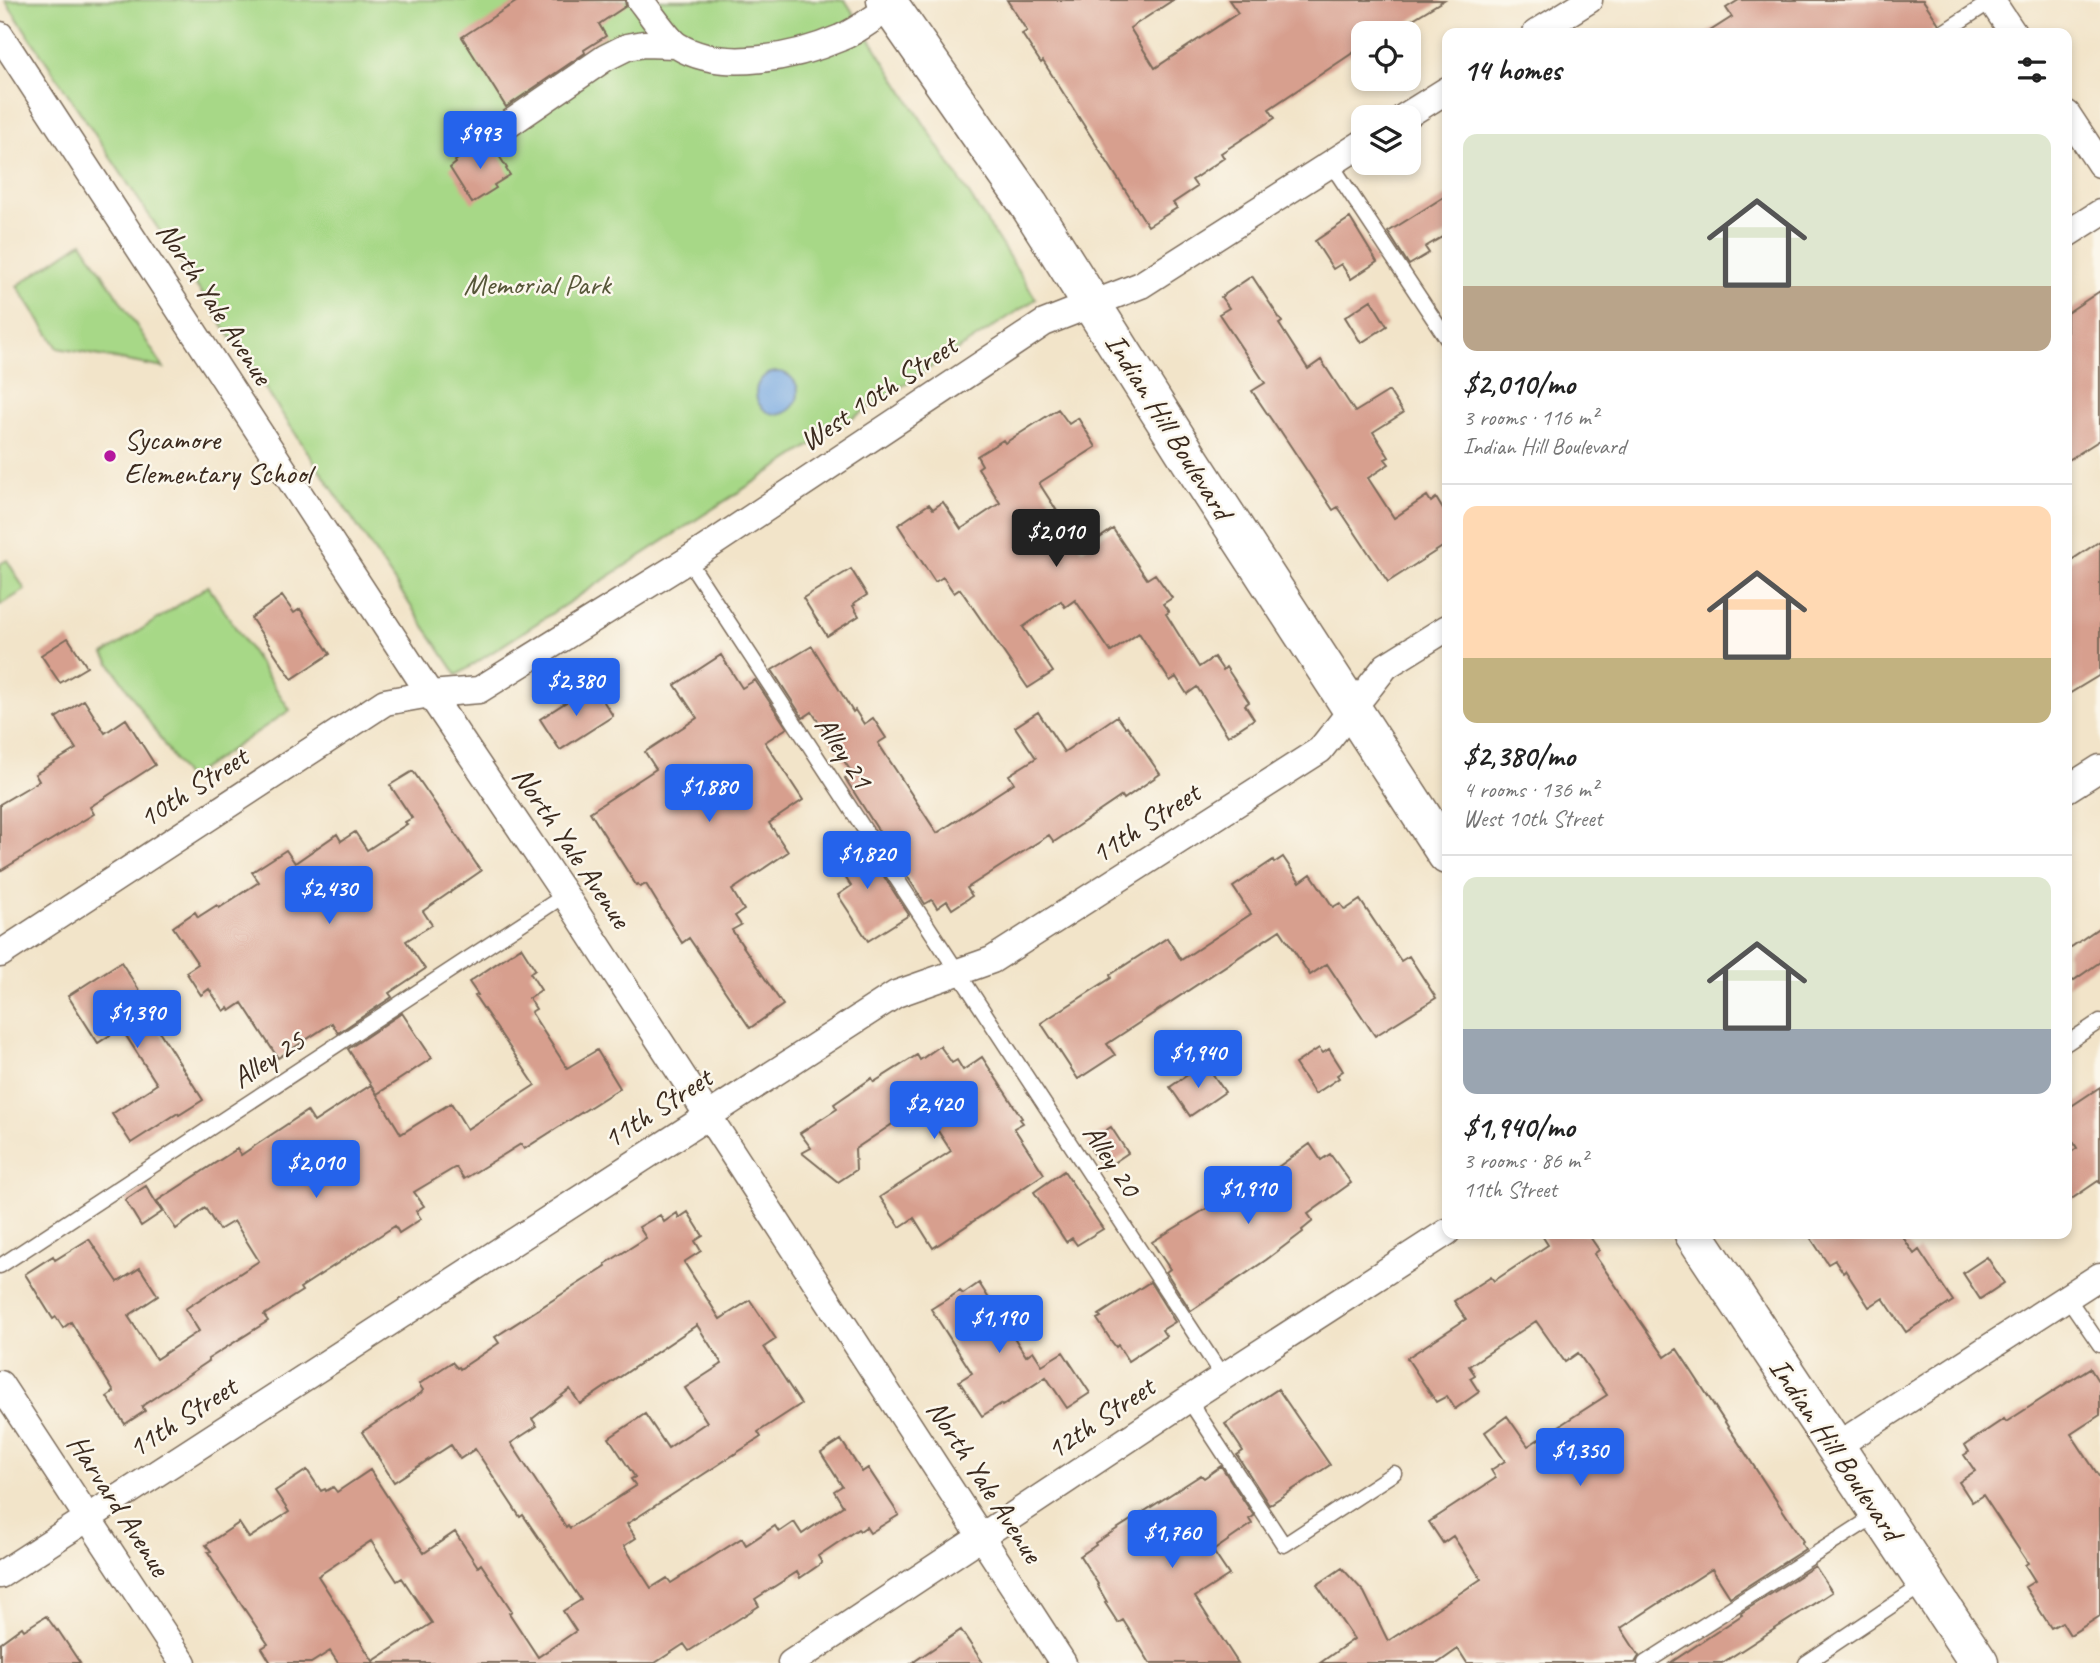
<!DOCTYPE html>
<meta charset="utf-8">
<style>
:root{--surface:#fff;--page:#f2f2f2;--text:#222;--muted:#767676;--line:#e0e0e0;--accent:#2563eb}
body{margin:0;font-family:Caveat,sans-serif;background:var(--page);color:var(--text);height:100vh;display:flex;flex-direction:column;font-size:26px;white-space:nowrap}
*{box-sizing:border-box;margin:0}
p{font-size:23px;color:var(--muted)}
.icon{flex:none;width:38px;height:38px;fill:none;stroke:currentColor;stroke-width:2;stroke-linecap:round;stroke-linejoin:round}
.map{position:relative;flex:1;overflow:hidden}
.sheet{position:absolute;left:1442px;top:28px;width:630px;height:1211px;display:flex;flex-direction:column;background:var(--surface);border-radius:14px;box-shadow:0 4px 10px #0003}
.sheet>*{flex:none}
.controls{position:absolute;left:1351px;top:21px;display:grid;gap:14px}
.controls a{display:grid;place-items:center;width:70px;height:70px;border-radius:14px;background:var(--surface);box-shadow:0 4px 10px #0003;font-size:35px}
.price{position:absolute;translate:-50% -60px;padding:0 16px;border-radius:7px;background:var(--accent);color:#fff;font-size:23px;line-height:46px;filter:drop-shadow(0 2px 4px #0008)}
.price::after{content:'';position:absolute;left:50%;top:42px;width:21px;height:16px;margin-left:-10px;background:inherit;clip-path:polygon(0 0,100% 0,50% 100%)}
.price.on{background:#222;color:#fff}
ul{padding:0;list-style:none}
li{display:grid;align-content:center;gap:14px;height:371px;padding:0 21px}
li+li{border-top:2px solid var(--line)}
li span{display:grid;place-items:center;height:217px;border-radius:14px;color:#555}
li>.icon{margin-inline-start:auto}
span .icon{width:126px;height:126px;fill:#fffc;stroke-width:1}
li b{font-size:30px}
h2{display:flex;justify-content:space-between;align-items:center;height:84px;padding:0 21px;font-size:30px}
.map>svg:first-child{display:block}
.green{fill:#a7d887;stroke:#718152;stroke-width:2}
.water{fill:#75a7e1;stroke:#586880;stroke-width:2}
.building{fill:#d79f8e;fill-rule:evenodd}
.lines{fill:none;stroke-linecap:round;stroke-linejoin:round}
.lane-casing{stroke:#7b6b5a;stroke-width:17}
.street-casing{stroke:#7b6b5a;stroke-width:29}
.primary-casing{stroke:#7b6b5a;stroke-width:41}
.lane{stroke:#fff;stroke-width:14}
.street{stroke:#fff;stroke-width:26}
.primary{stroke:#fff;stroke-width:38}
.poi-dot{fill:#b5179e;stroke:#fbf7ec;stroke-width:2.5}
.labels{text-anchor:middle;stroke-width:5;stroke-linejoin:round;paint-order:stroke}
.park-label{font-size:30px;fill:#565638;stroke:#fbf7ec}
.street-label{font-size:30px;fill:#3b2a1e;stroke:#fbf7ec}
.poi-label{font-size:30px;fill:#3b2a1e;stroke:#fbf7ec;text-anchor:start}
</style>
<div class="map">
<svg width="2100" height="1663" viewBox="0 0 2100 1663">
<rect width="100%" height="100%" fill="#fbf7ec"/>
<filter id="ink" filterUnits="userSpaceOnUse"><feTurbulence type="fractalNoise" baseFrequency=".0143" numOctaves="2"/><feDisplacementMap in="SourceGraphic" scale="14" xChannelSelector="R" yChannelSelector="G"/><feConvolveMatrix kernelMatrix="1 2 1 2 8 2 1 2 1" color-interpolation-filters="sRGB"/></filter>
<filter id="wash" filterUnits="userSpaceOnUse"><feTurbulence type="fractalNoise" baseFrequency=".00686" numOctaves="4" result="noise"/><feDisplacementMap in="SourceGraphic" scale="28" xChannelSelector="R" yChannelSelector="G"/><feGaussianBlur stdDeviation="1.57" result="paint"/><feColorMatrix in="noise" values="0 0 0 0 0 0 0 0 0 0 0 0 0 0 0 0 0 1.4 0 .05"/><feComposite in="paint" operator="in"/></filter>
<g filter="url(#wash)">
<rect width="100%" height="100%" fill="#f2e4c9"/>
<!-- green -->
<path class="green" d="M 5,0 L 845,0 L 1036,299 L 457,675 Z
M 82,242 L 164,368 L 58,348 L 17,286 Z
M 7,560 L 25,590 L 0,605 L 0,564 Z
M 208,586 L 290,710 L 187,779 L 104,654 Z"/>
<!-- water -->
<path class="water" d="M756 393a21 21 0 1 1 42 0a21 21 0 1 1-42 0Z"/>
<g id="blocks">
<!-- building -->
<path class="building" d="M 519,0 L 625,0 L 626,6 L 599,24 L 606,36 L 584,50 L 585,53 L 506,107 L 462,37 Z
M 1007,0 L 1173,0 L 1130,28 L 1155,68 L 1238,13 L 1229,0 L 1444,0 L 1390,33 L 1363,33 L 1363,46 L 1269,109 L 1275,118 L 1221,153 L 1224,158 L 1192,180 L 1197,187 L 1173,203 L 1177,208 L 1148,226 L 1043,61 L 1041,63 L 1022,34 L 1027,31 Z
M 1739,0 L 1923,0 L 1939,24 L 1934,28 L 1932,33 L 1707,33 L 1732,17 L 1726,8 Z
M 488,139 L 507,168 L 506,169 L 510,175 L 494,185 L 496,188 L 472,203 L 450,168 L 456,163 L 455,161 Z
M 1447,195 L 1447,234 L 1425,247 L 1429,253 L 1409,265 L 1388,232 Z
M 1350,218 L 1377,262 L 1351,279 L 1341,264 L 1333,269 L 1315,241 Z
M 1252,276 L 1282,322 L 1279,324 L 1308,369 L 1321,360 L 1355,412 L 1389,391 L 1403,413 L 1373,432 L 1389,457 L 1385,459 L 1389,464 L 1368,478 L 1394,518 L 1427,496 L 1431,502 L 1436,498 L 1447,516 L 1447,544 L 1388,582 L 1338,507 L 1333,510 L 1280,430 L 1279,431 L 1252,391 L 1265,383 L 1219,314 L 1229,308 L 1221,297 Z
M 2100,291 L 2100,440 L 2067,461 L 2067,313 Z
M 1371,300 L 1387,326 L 1361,343 L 1345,317 Z
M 1058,409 L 1069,424 L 1078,418 L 1096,447 L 1039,483 L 1082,550 L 1113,529 L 1147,579 L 1155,574 L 1172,598 L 1163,604 L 1169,612 L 1166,614 L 1199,667 L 1214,657 L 1223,670 L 1226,667 L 1249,702 L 1245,705 L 1254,719 L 1228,736 L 1197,687 L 1187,694 L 1176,677 L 1170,681 L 1139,633 L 1111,652 L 1075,600 L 1065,607 L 1061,601 L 1023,627 L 1053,672 L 1028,688 L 960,589 L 954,593 L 943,577 L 935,582 L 898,525 L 929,504 L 933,509 L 943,502 L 961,529 L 1000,503 L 978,468 L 982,465 L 977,456 L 1003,440 L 1005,443 Z
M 2100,541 L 2100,675 L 2067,695 L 2067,563 Z
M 851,569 L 867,595 L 854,603 L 855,605 L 853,606 L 859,616 L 827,636 L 803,598 Z
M 282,596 L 294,613 L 300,609 L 330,654 L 292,679 L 251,618 Z
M 68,638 L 87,667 L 60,683 L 41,655 Z
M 812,646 L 853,712 L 855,710 L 864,724 L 873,718 L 886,738 L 878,743 L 937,833 L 1014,783 L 1009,775 L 1036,758 L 1015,727 L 1038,712 L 1064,752 L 1117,716 L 1125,727 L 1127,726 L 1160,774 L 1124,799 L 1122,796 L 1054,842 L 1049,835 L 967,888 L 972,896 L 952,909 L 947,901 L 937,908 L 932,900 L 925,904 L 845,778 L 852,773 L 812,712 L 803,718 L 772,670 Z
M 721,655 L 742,688 L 755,680 L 787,728 L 765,742 L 803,800 L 769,823 L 788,852 L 732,890 L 744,910 L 735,916 L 741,925 L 732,930 L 783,1005 L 750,1028 L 689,938 L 682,943 L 646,884 L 640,887 L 638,884 L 636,885 L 590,812 L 656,769 L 645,752 L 697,718 L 675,685 Z
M 593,685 L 613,716 L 560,750 L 540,719 Z
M 84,700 L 105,733 L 126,719 L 155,765 L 90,807 L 94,814 L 0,871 L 0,804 L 39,781 L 35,774 L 76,749 L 56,718 Z
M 413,771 L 481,871 L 423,911 L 432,925 L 406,941 L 425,969 L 389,993 L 392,997 L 338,1033 L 332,1023 L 278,1058 L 242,1003 L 230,1011 L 228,1008 L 224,1011 L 209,989 L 201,995 L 186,972 L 198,964 L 173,927 L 195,912 L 198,917 L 217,905 L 219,908 L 259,882 L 252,872 L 286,850 L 295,863 L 337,834 L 341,841 L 355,832 L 367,850 L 407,824 L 405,822 L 412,818 L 390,785 Z
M 857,835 L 909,915 L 868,941 L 838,895 L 851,886 L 830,854 Z
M 1283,857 L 1300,882 L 1311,874 L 1333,907 L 1340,903 L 1345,910 L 1360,900 L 1401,961 L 1409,956 L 1436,998 L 1375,1036 L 1327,964 L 1310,975 L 1280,930 L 1107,1044 L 1115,1055 L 1078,1079 L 1041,1023 L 1111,978 L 1110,975 L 1167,938 L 1181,960 L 1251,914 L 1233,887 L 1273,860 L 1274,863 Z
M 2100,927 L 2100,962 L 2067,985 L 2067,950 Z
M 521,947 L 535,969 L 530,973 L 541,990 L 529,998 L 536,1009 L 531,1012 L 567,1068 L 597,1050 L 620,1088 L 524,1149 L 521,1144 L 464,1179 L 456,1167 L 414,1192 L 424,1206 L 416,1211 L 421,1219 L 399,1233 L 395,1226 L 387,1231 L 300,1288 L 302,1291 L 264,1315 L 268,1321 L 208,1359 L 209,1361 L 142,1406 L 145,1411 L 125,1424 L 107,1397 L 114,1392 L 71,1322 L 63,1328 L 56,1317 L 53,1319 L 25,1274 L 53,1256 L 55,1260 L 89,1239 L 118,1282 L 140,1268 L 158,1296 L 128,1316 L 156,1359 L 199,1331 L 185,1309 L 259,1261 L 234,1221 L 219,1230 L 205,1208 L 176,1229 L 157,1201 L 237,1149 L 241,1155 L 307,1111 L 314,1122 L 371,1085 L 401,1134 L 451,1103 L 467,1129 L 535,1085 L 475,996 L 478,995 L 469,982 Z
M 121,962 L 143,996 L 141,997 L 149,1010 L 147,1012 L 203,1100 L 179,1115 L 178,1113 L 131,1143 L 112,1114 L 157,1084 L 121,1028 L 98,1043 L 68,996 Z
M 402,1013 L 432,1058 L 377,1094 L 348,1049 Z
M 940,1046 L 952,1063 L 957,1060 L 963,1070 L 982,1057 L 1022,1118 L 1020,1119 L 1023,1123 L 1014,1128 L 1044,1174 L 933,1248 L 914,1218 L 900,1227 L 880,1197 L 951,1151 L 921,1105 L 855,1149 L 856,1170 L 838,1182 L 802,1153 L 811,1148 L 800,1133 L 837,1109 L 834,1104 L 872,1078 L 874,1082 L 917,1055 L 920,1060 Z
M 1319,1048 L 1323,1053 L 1329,1049 L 1343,1071 L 1337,1075 L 1339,1078 L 1315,1094 L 1295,1064 Z
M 1205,1063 L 1225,1092 L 1190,1116 L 1170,1087 Z
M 2100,1087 L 2100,1183 L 2098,1181 L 2067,1202 L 2067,1155 L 2077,1148 L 2067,1132 L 2067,1109 Z
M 1111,1127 L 1128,1153 L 1104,1169 L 1087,1143 Z
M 1310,1144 L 1321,1160 L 1330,1154 L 1351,1183 L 1308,1214 L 1313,1221 L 1302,1230 L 1303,1232 L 1266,1260 L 1191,1311 L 1166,1272 L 1170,1269 L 1152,1242 L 1214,1204 L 1217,1208 L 1269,1169 L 1271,1172 Z
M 1064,1171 L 1103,1229 L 1077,1245 L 1072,1238 L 1066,1242 L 1034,1192 Z
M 146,1186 L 162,1212 L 141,1226 L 125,1200 Z
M 688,1212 L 703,1236 L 695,1241 L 701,1251 L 684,1262 L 720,1319 L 750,1300 L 776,1339 L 764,1347 L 801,1404 L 758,1432 L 761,1437 L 627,1524 L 636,1538 L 624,1546 L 651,1588 L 667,1578 L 671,1583 L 742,1538 L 746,1545 L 775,1526 L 779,1532 L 794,1522 L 802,1534 L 843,1506 L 834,1491 L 842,1486 L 821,1453 L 841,1440 L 862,1472 L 868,1468 L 899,1515 L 870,1533 L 866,1527 L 860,1531 L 858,1529 L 818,1556 L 822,1563 L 800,1578 L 797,1572 L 755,1599 L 759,1606 L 689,1651 L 684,1644 L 655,1663 L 338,1663 L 330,1651 L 311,1663 L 271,1663 L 262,1648 L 268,1644 L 218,1570 L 219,1569 L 208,1552 L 211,1551 L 206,1545 L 239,1523 L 249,1538 L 289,1512 L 275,1491 L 307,1470 L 321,1491 L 325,1489 L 326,1491 L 333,1487 L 337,1492 L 370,1470 L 424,1553 L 455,1532 L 478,1567 L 481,1564 L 512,1611 L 509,1613 L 538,1657 L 576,1631 L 563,1611 L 581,1600 L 523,1515 L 520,1517 L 475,1449 L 460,1459 L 451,1445 L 394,1482 L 362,1432 L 421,1393 L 423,1390 L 419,1384 L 452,1362 L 457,1368 L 459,1367 L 460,1369 L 499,1343 L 495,1337 L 606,1266 L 605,1264 L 646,1238 L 639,1227 L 660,1215 L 664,1222 L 677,1213 L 679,1218 ZM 697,1325 L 722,1364 L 685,1388 L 707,1422 L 668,1448 L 645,1414 L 609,1438 L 635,1477 L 631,1479 L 636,1486 L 570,1528 L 568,1525 L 566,1527 L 511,1443 L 537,1426 L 532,1419 L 570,1389 L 580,1404 ZM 371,1541 L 397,1581 L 402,1578 L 432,1623 L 373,1661 L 318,1576 Z
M 1541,1234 L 1588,1234 L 1599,1250 L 1594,1254 L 1665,1357 L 1677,1349 L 1803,1541 L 1801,1543 L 1805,1549 L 1730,1597 L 1712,1569 L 1621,1628 L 1639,1656 L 1635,1663 L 1467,1663 L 1458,1649 L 1438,1663 L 1320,1663 L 1354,1639 L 1317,1585 L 1342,1568 L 1364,1592 L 1388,1641 L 1481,1579 L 1453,1536 L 1443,1543 L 1429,1522 L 1496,1478 L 1491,1470 L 1505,1461 L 1485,1432 L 1507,1416 L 1528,1446 L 1607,1395 L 1578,1353 L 1565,1362 L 1536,1321 L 1469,1366 L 1475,1375 L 1470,1378 L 1479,1392 L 1455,1409 L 1447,1396 L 1436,1402 L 1407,1358 L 1466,1319 L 1454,1301 L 1491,1277 L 1494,1281 L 1548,1245 Z
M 1808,1234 L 1901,1234 L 1914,1254 L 1919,1250 L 1953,1301 L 1906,1332 L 1883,1298 L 1869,1307 L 1845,1270 L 1843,1272 L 1835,1260 L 1828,1264 Z
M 1987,1257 L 2004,1283 L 1980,1299 L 1963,1273 Z
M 1150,1282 L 1175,1322 L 1162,1330 L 1166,1336 L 1128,1361 L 1118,1345 L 1116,1347 L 1112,1342 L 1097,1319 L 1101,1317 L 1099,1315 Z
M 979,1283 L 1026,1356 L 1033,1351 L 1042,1365 L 1063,1352 L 1090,1393 L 1067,1408 L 1046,1377 L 1002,1406 L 1001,1404 L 982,1416 L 959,1381 L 972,1373 L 931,1309 L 960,1291 L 963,1294 Z
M 2090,1368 L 2100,1384 L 2100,1415 L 2071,1434 L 2100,1478 L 2100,1616 L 2070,1635 L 2062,1622 L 2051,1628 L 2025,1587 L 2035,1581 L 2025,1565 L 2028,1563 L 1983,1495 L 1972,1502 L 1959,1482 L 1975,1471 L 1964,1455 L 1969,1452 L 1965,1445 L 2004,1419 L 2006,1422 Z
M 1278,1389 L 1330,1465 L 1269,1505 L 1237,1455 L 1243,1451 L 1225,1424 Z
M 1221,1466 L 1254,1516 L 1249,1519 L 1252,1524 L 1213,1551 L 1229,1575 L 1195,1597 L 1238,1663 L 1150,1663 L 1123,1620 L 1118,1623 L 1105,1603 L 1107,1602 L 1097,1585 L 1098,1584 L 1080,1556 L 1096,1545 L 1095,1543 L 1201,1475 L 1204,1478 Z
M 1815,1566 L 1832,1592 L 1722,1663 L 1670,1663 L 1742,1615 L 1741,1613 Z
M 46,1616 L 57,1631 L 58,1630 L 80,1663 L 0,1663 L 0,1643 L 22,1627 L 24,1630 Z
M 961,1630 L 983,1663 L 912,1663 Z"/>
</g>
</g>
<g filter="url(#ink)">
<use href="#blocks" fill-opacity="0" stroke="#7b6b5a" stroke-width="2"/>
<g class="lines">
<!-- lane casing -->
<g class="lane-casing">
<path id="lane" d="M 1942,33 L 1993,0
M 1331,164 L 1447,339
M 688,560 L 1223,1377
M 2067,1043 L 2100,1021
M 0,1266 L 565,895
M 2067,1297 L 2100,1345
M 1188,1399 L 1284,1545 L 1394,1473
M 1645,1663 L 1878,1514
M 1806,1663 L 1924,1584"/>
</g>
<!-- street casing -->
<g class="street-casing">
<path id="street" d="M 640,0 C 649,11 668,40 678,46 C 722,73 796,57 840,38 C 858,31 874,17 891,7
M 1991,0 L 2013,33
M 1536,33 L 1589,0
M 0,35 L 430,694 L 565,895 L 1063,1663
M 2067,114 L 2100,164
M 1404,117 L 1447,90
M 509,124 L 605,58 L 627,47 L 644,44 L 676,45
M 2067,234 L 2100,213
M 2067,789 L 2100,768
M 0,954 L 385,702 L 430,694 L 479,690 L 688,560 L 1044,323 L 1141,285 L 1363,143
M 0,1384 L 183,1663
M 1835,1447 L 2100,1276
M 0,1575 L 896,994 L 992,960 L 1320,750 L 1386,666 L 1447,628
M 791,1663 L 1181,1404 L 1447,1232"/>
</g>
<!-- primary casing -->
<g class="primary-casing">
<path id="primary" d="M 886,0 L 1029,205 L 1190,460 L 1447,855
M 1694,1234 L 1979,1663"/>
</g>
<!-- lane -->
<use href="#lane" class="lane"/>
<!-- street -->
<use href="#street" class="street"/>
<!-- primary -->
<use href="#primary" class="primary"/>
</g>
</g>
<!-- markers -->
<circle class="poi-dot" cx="110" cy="456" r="7"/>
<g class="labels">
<!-- park labels -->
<g class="park-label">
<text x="537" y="294">Memorial Park</text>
</g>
<!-- street labels -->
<g class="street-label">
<text transform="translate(215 303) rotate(57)" y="10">North Yale Avenue</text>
<text transform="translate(878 393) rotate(-34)" y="10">West 10th Street</text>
<text transform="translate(1169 426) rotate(58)" y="10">Indian Hill Boulevard</text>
<text transform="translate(844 752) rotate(57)" y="10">Alley 21</text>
<text transform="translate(193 787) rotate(-33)" y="10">10th Street</text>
<text transform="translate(1145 823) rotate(-33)" y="10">11th Street</text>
<text transform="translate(572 847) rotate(56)" y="10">North Yale Avenue</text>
<text transform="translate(268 1059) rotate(-33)" y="10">Alley 25</text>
<text transform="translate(657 1108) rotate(-33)" y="10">11th Street</text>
<text transform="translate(1112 1160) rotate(57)" y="10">Alley 20</text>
<text transform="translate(182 1417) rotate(-33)" y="10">11th Street</text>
<text transform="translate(1100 1418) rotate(-34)" y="10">12th Street</text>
<text transform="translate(1836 1449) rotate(56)" y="10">Indian Hill Boulevard</text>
<text transform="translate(985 1481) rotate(57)" y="10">North Yale Avenue</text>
<text transform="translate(119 1505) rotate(57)" y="10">Harvard Avenue</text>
</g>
<!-- poi labels -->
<g class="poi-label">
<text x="124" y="449">Sycamore<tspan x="124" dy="34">Elementary School</tspan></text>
</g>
</g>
</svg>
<div class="controls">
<a><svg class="icon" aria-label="locate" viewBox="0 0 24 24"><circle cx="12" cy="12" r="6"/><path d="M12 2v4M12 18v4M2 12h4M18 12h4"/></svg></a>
<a><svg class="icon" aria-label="layers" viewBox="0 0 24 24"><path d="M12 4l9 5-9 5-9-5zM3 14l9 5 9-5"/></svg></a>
</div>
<b class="price" style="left:480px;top:171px">$993</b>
<b class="price on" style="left:1056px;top:569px">$2,010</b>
<b class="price" style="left:576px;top:718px">$2,380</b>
<b class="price" style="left:709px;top:824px">$1,880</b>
<b class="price" style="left:867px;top:891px">$1,820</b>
<b class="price" style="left:329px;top:926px">$2,430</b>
<b class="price" style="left:137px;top:1050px">$1,390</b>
<b class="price" style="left:1198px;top:1090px">$1,940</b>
<b class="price" style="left:934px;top:1141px">$2,420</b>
<b class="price" style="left:316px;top:1200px">$2,010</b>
<b class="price" style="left:1248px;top:1226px">$1,910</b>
<b class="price" style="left:999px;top:1355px">$1,190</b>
<b class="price" style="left:1580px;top:1488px">$1,350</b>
<b class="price" style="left:1172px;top:1570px">$1,760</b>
<section class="sheet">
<h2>14 homes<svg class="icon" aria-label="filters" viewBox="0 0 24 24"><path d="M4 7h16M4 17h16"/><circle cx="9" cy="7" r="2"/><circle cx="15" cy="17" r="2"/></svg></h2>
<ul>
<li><span style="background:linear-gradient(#dfe7d0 70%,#b9a48a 0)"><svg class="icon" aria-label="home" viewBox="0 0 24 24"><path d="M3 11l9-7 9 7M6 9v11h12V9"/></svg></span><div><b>$2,010/mo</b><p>3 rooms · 116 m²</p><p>Indian Hill Boulevard</p></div></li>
<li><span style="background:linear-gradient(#ffd9b3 70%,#c2b280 0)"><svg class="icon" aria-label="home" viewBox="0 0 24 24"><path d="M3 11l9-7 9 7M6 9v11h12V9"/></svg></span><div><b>$2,380/mo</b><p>4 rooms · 136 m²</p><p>West 10th Street</p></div></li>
<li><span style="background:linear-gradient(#dfe7d0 70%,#9aa5b1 0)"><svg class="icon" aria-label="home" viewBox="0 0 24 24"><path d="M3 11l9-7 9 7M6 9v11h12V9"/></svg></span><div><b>$1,940/mo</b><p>3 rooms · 86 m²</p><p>11th Street</p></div></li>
</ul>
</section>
</div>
